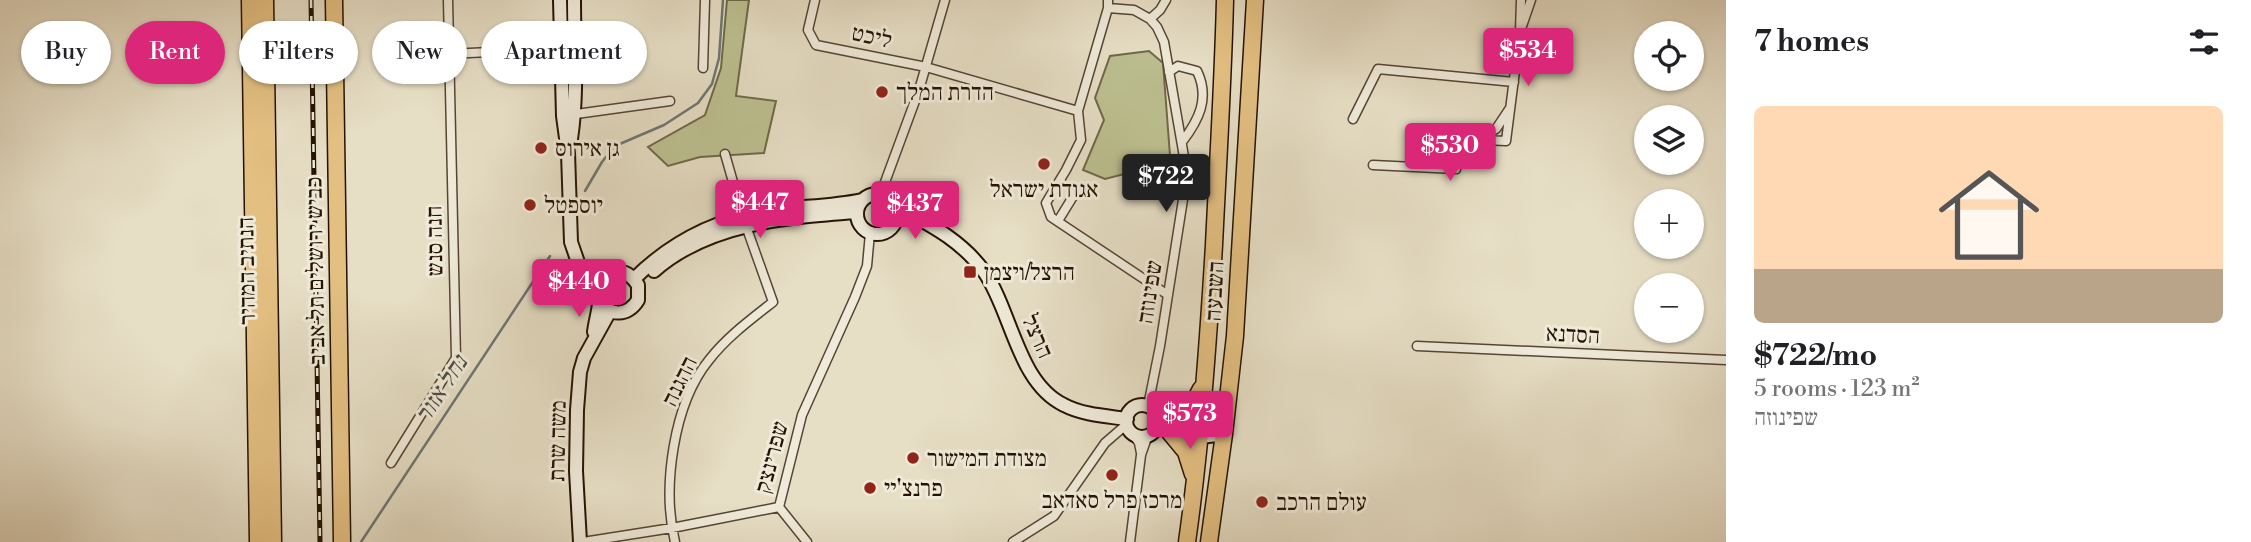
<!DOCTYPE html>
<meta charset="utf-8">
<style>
:root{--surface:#fff;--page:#f2f2f2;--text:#202124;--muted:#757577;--line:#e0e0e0;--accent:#db2777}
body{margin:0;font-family:"Libre Bodoni","Frank Ruhl Libre",serif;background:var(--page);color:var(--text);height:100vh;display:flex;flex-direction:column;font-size:26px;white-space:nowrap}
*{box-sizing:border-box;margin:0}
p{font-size:23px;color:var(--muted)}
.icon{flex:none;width:38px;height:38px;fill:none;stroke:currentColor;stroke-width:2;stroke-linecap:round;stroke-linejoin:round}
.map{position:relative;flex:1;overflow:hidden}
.drawer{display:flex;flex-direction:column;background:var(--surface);width:525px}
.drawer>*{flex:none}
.banner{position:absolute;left:21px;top:21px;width:665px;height:63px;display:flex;gap:14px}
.controls{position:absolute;left:1634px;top:21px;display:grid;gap:14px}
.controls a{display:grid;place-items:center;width:70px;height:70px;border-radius:50%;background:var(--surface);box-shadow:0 2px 5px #0004;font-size:35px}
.price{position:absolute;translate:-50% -60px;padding:0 16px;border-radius:7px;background:var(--accent);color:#fff;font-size:23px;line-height:46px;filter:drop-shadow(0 2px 4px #0008)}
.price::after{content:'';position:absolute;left:50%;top:42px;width:21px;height:16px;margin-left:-10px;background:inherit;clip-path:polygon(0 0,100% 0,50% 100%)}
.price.selected{background:#222;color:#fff}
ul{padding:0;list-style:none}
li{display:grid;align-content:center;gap:14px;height:371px;padding:0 28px}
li+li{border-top:2px solid var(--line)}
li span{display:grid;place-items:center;height:217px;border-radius:10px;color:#555}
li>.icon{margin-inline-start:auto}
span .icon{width:126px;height:126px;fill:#fffc;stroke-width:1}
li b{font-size:30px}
h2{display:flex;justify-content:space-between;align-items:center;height:84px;padding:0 28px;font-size:30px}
.chip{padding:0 24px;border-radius:32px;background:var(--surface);box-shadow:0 2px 5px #0004;font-size:24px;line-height:63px}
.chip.selected{background:var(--accent);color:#fff}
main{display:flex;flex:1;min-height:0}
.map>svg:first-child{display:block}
.green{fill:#bcbf90;stroke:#70684a;stroke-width:2}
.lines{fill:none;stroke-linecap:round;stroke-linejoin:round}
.stream{stroke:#6d7674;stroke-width:2.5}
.street-casing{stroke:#554534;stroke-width:11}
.secondary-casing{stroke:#251203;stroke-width:16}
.highway-casing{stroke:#251203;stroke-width:19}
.street{stroke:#efead9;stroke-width:8}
.secondary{stroke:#efead9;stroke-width:12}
.highway{stroke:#e3bf82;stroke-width:16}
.rail-casing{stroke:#251203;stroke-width:5}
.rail{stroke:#efead9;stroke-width:2.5;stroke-dasharray:8;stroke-linecap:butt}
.poi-dot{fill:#8f2418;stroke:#efead9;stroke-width:2.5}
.labels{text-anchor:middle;stroke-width:6;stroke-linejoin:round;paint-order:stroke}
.street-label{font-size:23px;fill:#251203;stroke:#efead9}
.poi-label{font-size:23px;fill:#251203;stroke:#efead9;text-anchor:start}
.water-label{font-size:24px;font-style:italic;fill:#4f4c45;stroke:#efead9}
</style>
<main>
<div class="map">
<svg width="1726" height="542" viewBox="0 0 1726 542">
<rect width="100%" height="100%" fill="#e6dec5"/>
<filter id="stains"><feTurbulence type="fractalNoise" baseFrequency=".00286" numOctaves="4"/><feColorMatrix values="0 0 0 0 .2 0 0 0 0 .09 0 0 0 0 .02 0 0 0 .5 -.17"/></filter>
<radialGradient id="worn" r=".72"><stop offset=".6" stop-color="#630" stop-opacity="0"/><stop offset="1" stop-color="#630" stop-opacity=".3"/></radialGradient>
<!-- green -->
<path class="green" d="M 727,0 L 749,0 L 736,96 L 776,101 L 764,153 L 700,157 L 668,166 L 648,147 L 705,115 L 721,68 Z
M 1149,51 L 1163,63 L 1171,169 L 1132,172 L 1105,179 L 1083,170 L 1104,120 L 1095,98 L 1110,56 Z"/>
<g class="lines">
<!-- stream -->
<path class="stream" d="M 585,191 L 602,162 L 615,146 L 664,125 L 698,103 L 712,84 L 719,58 L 723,0
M 361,542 L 550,256"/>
<!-- street casing -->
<g class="street-casing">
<path id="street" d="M 815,0 L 808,30 L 816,45 L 926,67 L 1078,111
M 1108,0 L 1108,8 L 1078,111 L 1081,140 L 1066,170 L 1046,203 L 1051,217 L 1168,295
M 1108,8 L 1134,10 L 1150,19 L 1160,10 L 1166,0
M 1521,29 L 1531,0
M 449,54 L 575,48
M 703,68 L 705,0
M 1169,72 L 1178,66 L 1197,71 C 1210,98 1199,120 1182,142
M 569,115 L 670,101
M 1353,119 L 1378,69 L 1514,82
M 1477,139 L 1496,129 L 1510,108
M 725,154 L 743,217
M 1373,165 L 1456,169 L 1461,139 L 1506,141 L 1520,32 L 1521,0
M 881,193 L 919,90 L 945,0
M 1058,221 L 1077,190
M 1417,346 L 1726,360
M 1148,406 L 1160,346 L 1187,174 L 1164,42 L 1157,27 L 1150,19
M 1133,434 L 1139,443 L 1141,453
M 391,463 L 456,358 L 448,0
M 779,507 L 807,542
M 583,542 L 672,528 L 779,507 L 802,415 L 855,297 L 867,266 L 870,233
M 675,542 C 662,488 673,404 709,360 C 727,337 750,320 773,302 L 746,226
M 1013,542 L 1054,516 L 1105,443 L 1127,424
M 1130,542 L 1141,455 L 1148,435"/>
</g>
<!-- secondary casing -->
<g class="secondary-casing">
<path id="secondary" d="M 560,0 L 563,116 L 568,153 L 571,242 L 583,277 L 598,290
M 571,139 C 578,93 574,47 574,0
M857 214a20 20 0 1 1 40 0a20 20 0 1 1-40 0Z
M 896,206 C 929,224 963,241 985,273 C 1012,313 1018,383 1064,405 C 1083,415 1106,416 1127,419
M 654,271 C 708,223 788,217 857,212
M 634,279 C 670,243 716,220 766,211 C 798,206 830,207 862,200
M 594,332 C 595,323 598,313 599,304 C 600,290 598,270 620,272 C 628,272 633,278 638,285 L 638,300 C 628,316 610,317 599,301
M1126 421a16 16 0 1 1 32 0a16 16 0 1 1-32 0Z
M 1167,420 L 1208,427
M 1164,429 L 1201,437 L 1224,434
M 580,542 L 576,471 L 577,410 L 580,372 L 584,358 L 610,311"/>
</g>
<!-- highway casing -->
<g class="highway-casing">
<path id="highway" d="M 250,0 L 258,542
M 265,0 L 273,542
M 334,0 L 342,542
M 1169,420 L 1190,410 L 1201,389
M 1167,429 L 1186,452 L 1193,474
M 1187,542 C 1201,443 1208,344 1214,245 C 1218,163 1223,82 1225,0
M 1209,542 L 1224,434 L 1235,336 L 1255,0"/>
</g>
<!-- street -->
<use href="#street" class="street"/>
<!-- secondary -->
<use href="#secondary" class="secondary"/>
<!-- highway -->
<use href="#highway" class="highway"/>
<!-- rail casing -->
<g class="rail-casing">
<path id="rail" d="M 311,0 L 320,542"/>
</g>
<!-- rail -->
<use href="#rail" class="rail"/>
</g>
<!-- markers -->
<g class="poi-dot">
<circle cx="882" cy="92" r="7"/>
<circle cx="541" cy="148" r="7"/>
<circle cx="1044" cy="164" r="7"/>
<circle cx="530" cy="205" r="7"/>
<rect x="963" y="265" width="14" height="14" rx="3.5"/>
<circle cx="913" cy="458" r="7"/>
<circle cx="1112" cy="475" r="7"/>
<circle cx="870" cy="488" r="7"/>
<circle cx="1262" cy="502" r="7"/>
</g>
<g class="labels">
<!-- street labels -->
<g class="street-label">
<text transform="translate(872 36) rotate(12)" y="8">ליכט</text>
<text transform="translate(434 241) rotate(-91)" y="8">חנה סנש</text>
<text transform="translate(246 271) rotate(-91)" y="8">הנתיב המהיר</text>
<text transform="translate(315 271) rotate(-91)" y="8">כביש ירושלים תל אביב</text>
<text transform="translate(1214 291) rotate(-87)" y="8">השבעה</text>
<text transform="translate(1149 292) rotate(-81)" y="8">שפינוזה</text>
<text transform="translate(1573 334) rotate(3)" y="8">הסדנא</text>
<text transform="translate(1038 336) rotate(66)" y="8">הרצל</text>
<text transform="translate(679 381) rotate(-64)" y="8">ההגנה</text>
<text transform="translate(557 441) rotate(-89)" y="8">משה שרת</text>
<text transform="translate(771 457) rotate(-75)" y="8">שפרינצק</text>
</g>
<!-- poi labels -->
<g class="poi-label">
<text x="896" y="100">הדרת המלך</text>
<text x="555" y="156">גן אירוס</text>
<text x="1044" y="197" text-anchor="middle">אגודת ישראל</text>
<text x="544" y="213">יוספטל</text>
<text x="984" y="280">הרצל/ויצמן</text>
<text x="927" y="466">מצודת המישור</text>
<text x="884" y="496">פרנצ'יי</text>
<text x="1112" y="508" text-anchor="middle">מרכז פרל סאדאב</text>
<text x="1276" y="510">עולם הרכב</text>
</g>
<!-- water labels -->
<g class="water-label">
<text transform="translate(441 389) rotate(-57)" y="8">נחל אזור</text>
</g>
</g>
<rect width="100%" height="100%" filter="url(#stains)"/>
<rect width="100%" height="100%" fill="url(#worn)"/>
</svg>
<div class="controls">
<a><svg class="icon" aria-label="locate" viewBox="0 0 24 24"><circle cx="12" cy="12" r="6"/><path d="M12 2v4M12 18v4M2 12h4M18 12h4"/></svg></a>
<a><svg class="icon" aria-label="layers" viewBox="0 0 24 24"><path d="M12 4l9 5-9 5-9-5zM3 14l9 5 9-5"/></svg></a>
<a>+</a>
<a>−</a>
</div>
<b class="price" style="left:1528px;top:88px">$534</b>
<b class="price" style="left:1450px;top:183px">$530</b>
<b class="price selected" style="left:1166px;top:214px">$722</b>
<b class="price" style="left:760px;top:240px">$447</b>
<b class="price" style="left:915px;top:241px">$437</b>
<b class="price" style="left:579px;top:319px">$440</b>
<b class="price" style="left:1190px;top:451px">$573</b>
<div class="banner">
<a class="chip">Buy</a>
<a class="chip selected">Rent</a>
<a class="chip">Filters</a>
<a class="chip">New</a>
<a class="chip">Apartment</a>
</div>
</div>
<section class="drawer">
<h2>7 homes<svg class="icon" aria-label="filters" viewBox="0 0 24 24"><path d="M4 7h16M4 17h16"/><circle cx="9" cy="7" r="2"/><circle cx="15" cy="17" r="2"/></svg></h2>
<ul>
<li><span style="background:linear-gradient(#ffd9b3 75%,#b9a48a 0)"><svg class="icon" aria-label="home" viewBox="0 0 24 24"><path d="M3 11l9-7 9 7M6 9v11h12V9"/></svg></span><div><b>$722/mo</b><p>5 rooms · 123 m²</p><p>שפינוזה</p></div></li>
</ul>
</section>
</main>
